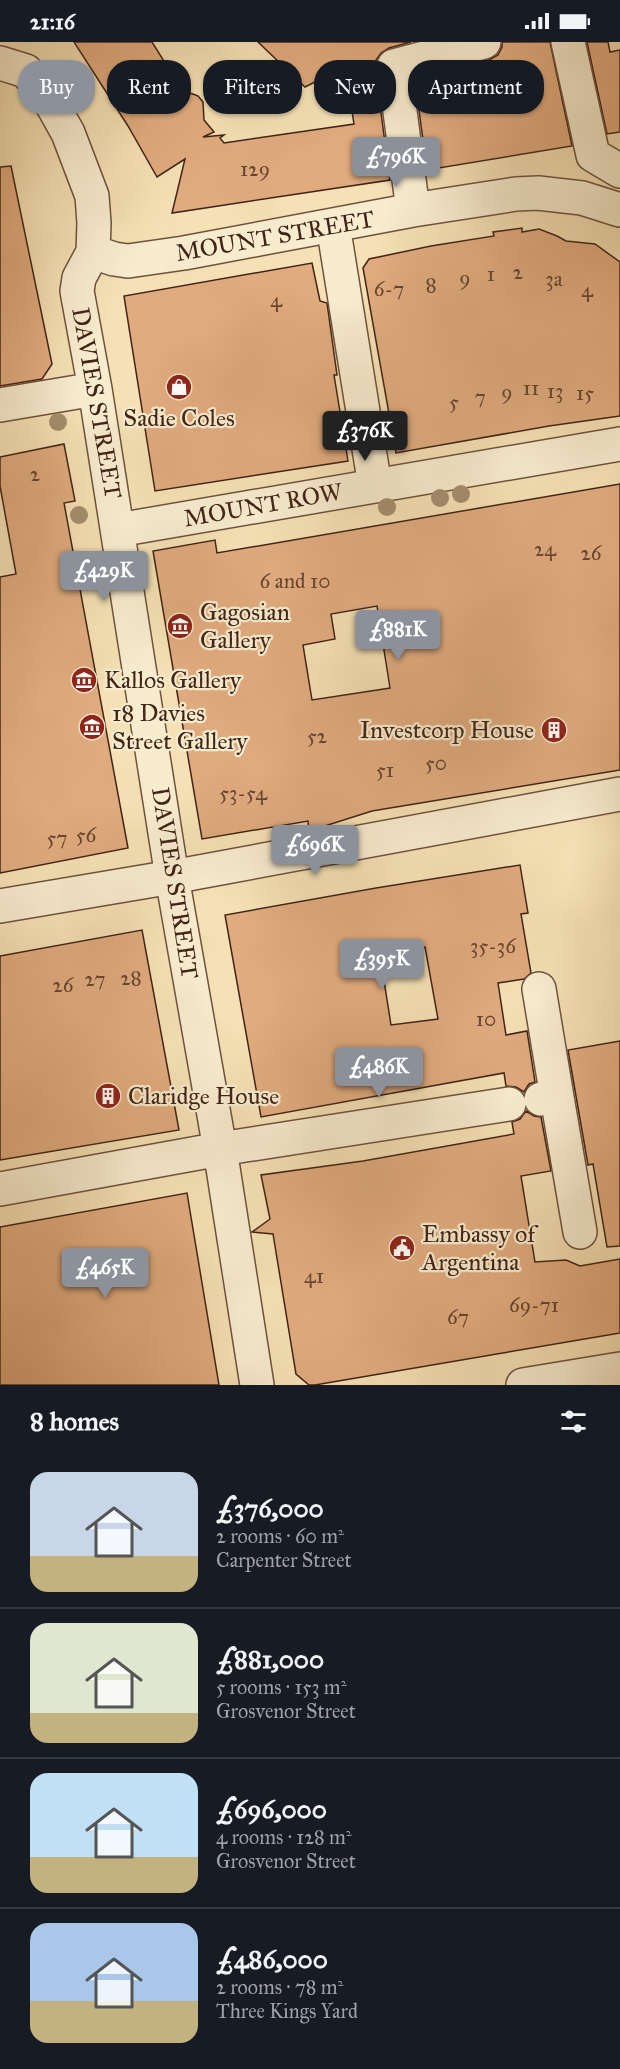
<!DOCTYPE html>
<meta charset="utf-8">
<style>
:root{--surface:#171b24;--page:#20242c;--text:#f1f3f6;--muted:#9ea1a6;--line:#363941;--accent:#8c9099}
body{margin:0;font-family:"IM FELL Great Primer",serif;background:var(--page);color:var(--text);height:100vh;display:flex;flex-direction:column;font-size:22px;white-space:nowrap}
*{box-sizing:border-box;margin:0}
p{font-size:20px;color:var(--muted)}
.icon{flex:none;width:33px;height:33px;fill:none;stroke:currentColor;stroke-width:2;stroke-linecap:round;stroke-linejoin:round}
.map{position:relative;height:1343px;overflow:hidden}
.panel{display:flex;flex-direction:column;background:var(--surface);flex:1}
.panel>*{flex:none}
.guide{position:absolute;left:18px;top:18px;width:585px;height:54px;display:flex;gap:12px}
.price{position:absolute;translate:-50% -51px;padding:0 14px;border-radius:6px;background:var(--accent);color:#fff;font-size:20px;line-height:39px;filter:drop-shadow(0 2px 3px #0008)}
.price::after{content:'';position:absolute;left:50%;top:36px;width:18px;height:14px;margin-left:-9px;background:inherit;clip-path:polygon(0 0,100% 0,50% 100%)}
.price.current{background:#222;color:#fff}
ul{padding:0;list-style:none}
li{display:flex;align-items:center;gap:18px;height:150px;padding:0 30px}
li+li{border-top:2px solid var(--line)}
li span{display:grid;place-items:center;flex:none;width:168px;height:120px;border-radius:18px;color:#555}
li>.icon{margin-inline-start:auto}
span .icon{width:72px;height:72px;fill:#fffc;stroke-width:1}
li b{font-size:26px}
h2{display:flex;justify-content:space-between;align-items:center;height:72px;padding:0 30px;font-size:26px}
.chip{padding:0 21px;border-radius:24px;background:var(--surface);box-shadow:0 2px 4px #0004;font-size:21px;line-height:54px}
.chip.current{background:var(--accent);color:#fff}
.status{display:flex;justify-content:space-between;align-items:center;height:42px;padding:0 30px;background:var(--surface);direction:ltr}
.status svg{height:16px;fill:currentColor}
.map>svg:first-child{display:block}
.building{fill:#e0ab7e;stroke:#412317;stroke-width:1.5;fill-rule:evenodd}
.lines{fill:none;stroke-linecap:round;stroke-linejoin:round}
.minor-casing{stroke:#6e523e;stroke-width:36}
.minor{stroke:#f8eccf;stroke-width:33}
.tree{fill:#a48e6e}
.labels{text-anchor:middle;stroke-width:4.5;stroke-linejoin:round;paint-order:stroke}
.number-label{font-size:21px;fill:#694531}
.street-label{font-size:24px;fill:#412317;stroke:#f8eccf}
.poi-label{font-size:24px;fill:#412317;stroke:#f8eccf;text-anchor:start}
</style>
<div class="status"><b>21:16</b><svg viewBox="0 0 49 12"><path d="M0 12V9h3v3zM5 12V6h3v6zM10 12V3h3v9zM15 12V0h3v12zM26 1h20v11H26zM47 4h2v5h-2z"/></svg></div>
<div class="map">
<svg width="620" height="1343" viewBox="0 0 620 1343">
<rect width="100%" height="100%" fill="#f5e1b5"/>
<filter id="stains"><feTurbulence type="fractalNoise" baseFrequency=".00333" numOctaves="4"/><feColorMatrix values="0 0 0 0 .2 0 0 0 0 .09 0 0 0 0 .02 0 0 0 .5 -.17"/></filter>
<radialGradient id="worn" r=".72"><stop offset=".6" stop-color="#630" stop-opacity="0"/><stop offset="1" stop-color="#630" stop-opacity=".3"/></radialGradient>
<!-- building -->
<path class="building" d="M 74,0 L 152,0 L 182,48 L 198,54 L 203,60 L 204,78 L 214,90 L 203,95 L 224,93 L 220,96 L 224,101 L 354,82 L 345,25 L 305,45 L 258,0 L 411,0 L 389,6 L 381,11 L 376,18 L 375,26 L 390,138 L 172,171 L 185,117 L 157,135 L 128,84 Z
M 502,0 L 550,0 L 572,104 L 427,128 L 415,38 L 489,18 L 498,13 L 502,5 Z
M 587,0 L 608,0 L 610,10 L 620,8 L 620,90 L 607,92 Z
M 11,124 L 52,322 L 42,337 L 0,344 L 0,125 Z
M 522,186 L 522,190 L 539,187 L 557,194 L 566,199 L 595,202 L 620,220 L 620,374 L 549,384 L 396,411 L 363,226 L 369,217 L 431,204 L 494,194 L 493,190 Z
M 312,221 L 320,259 L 327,261 L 337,333 L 334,333 L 348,419 L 155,449 L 124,254 Z
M 64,402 L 75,459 L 64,461 L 128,806 L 0,831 L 0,535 L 16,532 L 0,444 L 0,415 Z
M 620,442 L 620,728 L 372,769 L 309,789 L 308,779 L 202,797 L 153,509 L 215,498 L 217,511 ZM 377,564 L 390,646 L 312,658 L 303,603 L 335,597 L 331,572 Z
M 520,823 L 528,871 L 521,872 L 531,931 L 524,937 L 498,941 L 506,993 L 527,989 L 535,1040 L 529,1042 L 524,1050 L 516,1045 L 506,1044 L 504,1031 L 261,1075 L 225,873 L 376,846 ZM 425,905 L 438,977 L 391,983 L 380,913 Z
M 142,888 L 179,1088 L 0,1118 L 0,914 Z
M 620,999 L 620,1204 L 607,1205 L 593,1122 L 588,1123 L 568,1008 Z
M 526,1069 L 534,1074 L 541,1075 L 551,1129 L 521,1134 L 535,1220 L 566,1218 L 580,1224 L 620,1217 L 620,1291 L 315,1343 L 309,1343 L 296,1332 L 273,1192 L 252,1190 L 270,1177 L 261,1133 L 363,1119 L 514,1092 L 512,1080 L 520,1077 Z
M 187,1151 L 219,1343 L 0,1343 L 0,1185 Z"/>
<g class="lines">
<!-- minor casing -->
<g class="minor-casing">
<path id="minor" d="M 568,0 L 593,113 L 620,129
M 0,21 L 26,29 L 49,57 L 68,91 L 92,154 L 94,181 L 93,210 L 79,236 L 77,249 L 95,347 L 172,835 L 220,1107 L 257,1343
M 413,168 L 394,24 L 484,0
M 333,183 L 375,444
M 93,210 L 114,217 L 128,219 L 184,211 L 413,168 L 516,152 L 538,151 L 582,156 L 620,168
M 0,363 L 95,347
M 118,488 L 620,402
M 0,864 L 172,835 L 620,752
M 539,947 L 557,1055 L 541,1057
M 557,1055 L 580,1190
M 0,1147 L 220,1107 L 509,1062
M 523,1343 L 620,1327"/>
</g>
<!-- minor -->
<use href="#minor" class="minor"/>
</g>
<!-- trees -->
<g class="tree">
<circle cx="270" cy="53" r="9"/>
<circle cx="58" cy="380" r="9"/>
<circle cx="461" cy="452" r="9"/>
<circle cx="440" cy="456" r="9"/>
<circle cx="387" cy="465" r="9"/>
<circle cx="79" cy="473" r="9"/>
</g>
<!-- icons -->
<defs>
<g id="shop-disc" transform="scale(1.35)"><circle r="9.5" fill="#8f2418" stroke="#f8eccf"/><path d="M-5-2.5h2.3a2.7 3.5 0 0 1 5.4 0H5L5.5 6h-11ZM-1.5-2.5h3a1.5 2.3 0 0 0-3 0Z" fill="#fff"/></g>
<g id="museum-disc" transform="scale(1.35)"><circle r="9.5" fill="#8f2418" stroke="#f8eccf"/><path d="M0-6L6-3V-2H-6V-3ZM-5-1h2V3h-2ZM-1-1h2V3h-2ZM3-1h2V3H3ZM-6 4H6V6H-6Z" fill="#fff"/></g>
<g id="building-disc" transform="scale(1.35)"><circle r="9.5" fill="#8f2418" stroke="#f8eccf"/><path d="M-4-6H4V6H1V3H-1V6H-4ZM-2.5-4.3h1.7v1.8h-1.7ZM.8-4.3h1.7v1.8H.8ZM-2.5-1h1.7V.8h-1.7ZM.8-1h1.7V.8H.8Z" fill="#fff"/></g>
<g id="civic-disc" transform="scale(1.35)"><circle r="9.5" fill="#8f2418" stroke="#f8eccf"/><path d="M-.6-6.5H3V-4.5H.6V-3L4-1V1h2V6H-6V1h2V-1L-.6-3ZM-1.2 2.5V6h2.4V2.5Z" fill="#fff"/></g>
</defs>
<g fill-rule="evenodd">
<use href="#shop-disc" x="179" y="345"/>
<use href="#museum-disc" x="180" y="584"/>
<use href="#museum-disc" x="84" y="638"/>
<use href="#museum-disc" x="92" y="685"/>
<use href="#building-disc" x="554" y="688"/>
<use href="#building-disc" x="108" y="1054"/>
<use href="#civic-disc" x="402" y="1206"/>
</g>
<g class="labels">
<!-- number labels -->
<g class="number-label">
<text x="255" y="134">129</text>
<text x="518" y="237">2</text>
<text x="491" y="239">1</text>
<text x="465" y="243">9</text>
<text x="554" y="244">3a</text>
<text x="431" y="250">8</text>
<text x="389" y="254">6-7</text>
<text x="587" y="255">4</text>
<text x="276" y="265">4</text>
<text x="531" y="353">11</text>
<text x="555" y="356">13</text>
<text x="507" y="357">9</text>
<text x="585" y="358">15</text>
<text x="480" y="362">7</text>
<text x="454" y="367">5</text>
<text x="35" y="439">2</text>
<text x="545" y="514">24</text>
<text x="591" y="518">26</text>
<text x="295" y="546">6 and 10</text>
<text x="317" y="701">52</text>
<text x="436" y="728">50</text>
<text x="385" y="735">51</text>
<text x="243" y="758">53-54</text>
<text x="86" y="800">56</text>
<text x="57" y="803">57</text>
<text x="493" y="911">35-36</text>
<text x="131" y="943">28</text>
<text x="95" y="944">27</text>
<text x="63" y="950">26</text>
<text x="486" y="984">10</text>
<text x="314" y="1241">41</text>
<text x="534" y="1270">69-71</text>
<text x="458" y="1282">67</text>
</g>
<!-- street labels -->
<g class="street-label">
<text transform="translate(275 194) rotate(-10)" y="8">MOUNT STREET</text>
<text transform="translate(97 361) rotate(80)" y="8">DAVIES STREET</text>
<text transform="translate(263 463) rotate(-10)" y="8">MOUNT ROW</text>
<text transform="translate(175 841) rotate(81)" y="8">DAVIES STREET</text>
</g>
<!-- poi labels -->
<g class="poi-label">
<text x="179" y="384" text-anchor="middle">Sadie Coles</text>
<text x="200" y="578">Gagosian<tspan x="200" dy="28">Gallery</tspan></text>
<text x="104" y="646">Kallos Gallery</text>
<text x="112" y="679">18 Davies<tspan x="112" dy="28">Street Gallery</tspan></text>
<text x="534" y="696" text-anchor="end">Investcorp House</text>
<text x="128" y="1062">Claridge House</text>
<text x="422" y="1200">Embassy of<tspan x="422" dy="28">Argentina</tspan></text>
</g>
</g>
<rect width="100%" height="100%" filter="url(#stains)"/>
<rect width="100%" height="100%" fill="url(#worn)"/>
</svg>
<b class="price" style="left:396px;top:146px">£796K</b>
<b class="price current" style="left:365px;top:420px">£376K</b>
<b class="price" style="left:104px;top:560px">£429K</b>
<b class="price" style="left:398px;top:619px">£881K</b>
<b class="price" style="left:315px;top:834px">£696K</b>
<b class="price" style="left:382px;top:948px">£395K</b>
<b class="price" style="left:379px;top:1056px">£486K</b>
<b class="price" style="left:105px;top:1257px">£465K</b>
<div class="guide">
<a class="chip current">Buy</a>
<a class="chip">Rent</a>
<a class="chip">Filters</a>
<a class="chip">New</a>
<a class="chip">Apartment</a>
</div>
</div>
<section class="panel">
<h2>8 homes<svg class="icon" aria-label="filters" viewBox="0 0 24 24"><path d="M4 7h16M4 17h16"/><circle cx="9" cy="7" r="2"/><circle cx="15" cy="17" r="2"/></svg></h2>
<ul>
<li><span style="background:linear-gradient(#c9d6e8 70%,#c2b280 0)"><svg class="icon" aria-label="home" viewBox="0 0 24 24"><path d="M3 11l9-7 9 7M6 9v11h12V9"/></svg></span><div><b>£376,000</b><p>2 rooms · 60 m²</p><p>Carpenter Street</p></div></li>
<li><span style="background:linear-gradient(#dfe7d0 75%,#c2b280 0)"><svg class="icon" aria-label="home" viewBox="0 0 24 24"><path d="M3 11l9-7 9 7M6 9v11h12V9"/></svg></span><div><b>£881,000</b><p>5 rooms · 153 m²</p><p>Grosvenor Street</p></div></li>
<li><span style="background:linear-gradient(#bfe0f5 70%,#c2b280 0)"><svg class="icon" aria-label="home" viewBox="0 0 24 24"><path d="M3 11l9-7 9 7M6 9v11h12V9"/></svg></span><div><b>£696,000</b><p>4 rooms · 128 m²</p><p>Grosvenor Street</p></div></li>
<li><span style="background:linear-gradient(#a9c7e8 65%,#c2b280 0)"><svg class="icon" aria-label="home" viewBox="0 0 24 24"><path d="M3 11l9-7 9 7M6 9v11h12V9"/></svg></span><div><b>£486,000</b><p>2 rooms · 78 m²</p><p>Three Kings Yard</p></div></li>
</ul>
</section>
